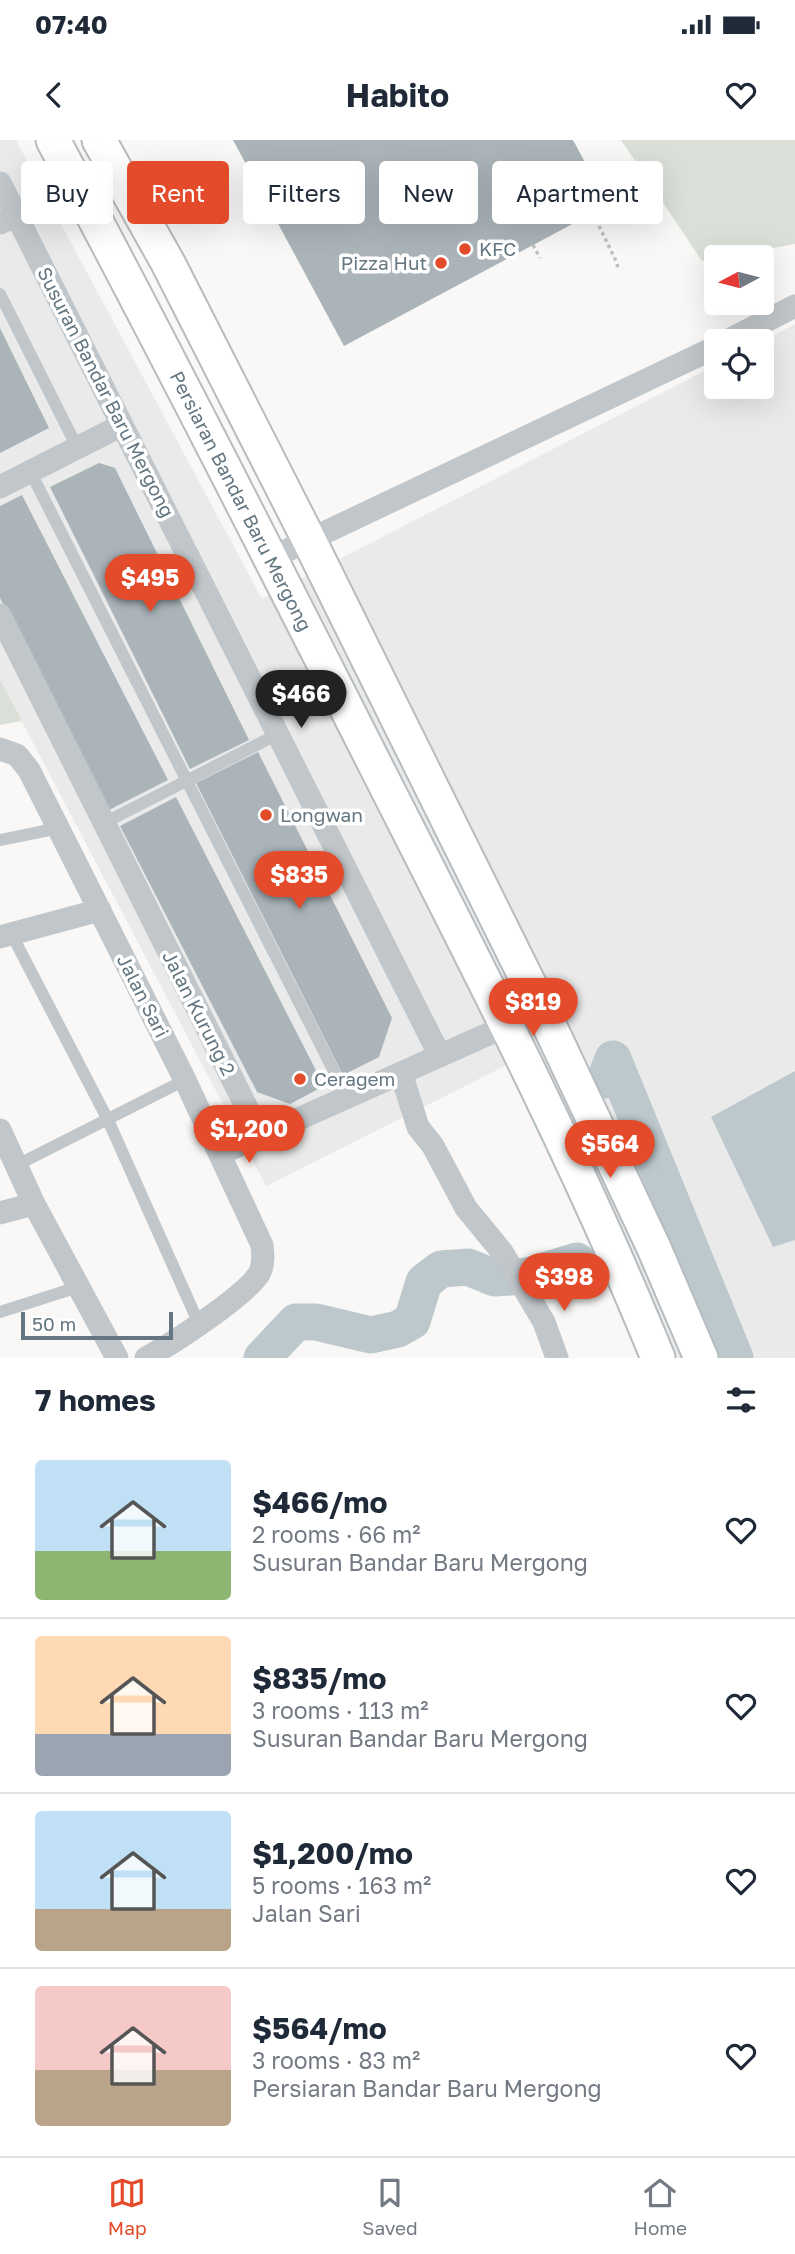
<!DOCTYPE html>
<meta charset="utf-8">
<style>
:root{--surface:#fff;--page:#f2f2f3;--text:#1f2937;--muted:#747a83;--line:#e0e1e3;--accent:#e44b2a}
body{margin:0;font-family:"Golos Text",sans-serif;background:var(--page);color:var(--text);height:100vh;display:flex;flex-direction:column;font-size:26px;white-space:nowrap}
*{box-sizing:border-box;margin:0}
p{font-size:23px;color:var(--muted)}
.icon{flex:none;width:38px;height:38px;fill:none;stroke:currentColor;stroke-width:2;stroke-linecap:round;stroke-linejoin:round}
.map{position:relative;height:1218px;overflow:hidden}
.drawer{display:flex;flex-direction:column;background:var(--surface);flex:1}
.drawer>*{flex:none}
.banner{position:absolute;left:21px;top:21px;width:754px;height:63px;display:flex;gap:14px}
.needle{width:46px;rotate:263deg}
.tools{position:absolute;left:704px;top:105px;display:grid;gap:14px}
.tools a{display:grid;place-items:center;width:70px;height:70px;border-radius:7px;background:var(--surface);box-shadow:0 7px 28px #0002;font-size:35px}
.scale{position:absolute;left:21px;bottom:18px;width:152px;box-sizing:border-box;padding-left:7px;border:4px solid #637681;border-top:0;font-size:19px;line-height:24px;white-space:nowrap;color:#637681;-webkit-text-stroke:5px #fff;paint-order:stroke}
.price{position:absolute;translate:-50% -60px;padding:0 16px;border-radius:24px;background:var(--accent);color:#fff;font-size:23px;line-height:46px;filter:drop-shadow(0 2px 4px #0008)}
.price::after{content:'';position:absolute;left:50%;top:42px;width:21px;height:16px;margin-left:-10px;background:inherit;clip-path:polygon(0 0,100% 0,50% 100%)}
.price.selected{background:#222;color:#fff}
ul{padding:0;list-style:none}
li{display:flex;align-items:center;gap:21px;height:175px;padding:0 35px}
li+li{border-top:2px solid var(--line)}
li span{display:grid;place-items:center;flex:none;width:196px;height:140px;border-radius:7px;color:#555}
li>.icon{margin-inline-start:auto}
span .icon{width:84px;height:84px;fill:#fffc;stroke-width:1}
li b{font-size:30px}
h2{display:flex;justify-content:space-between;align-items:center;height:84px;padding:0 35px;font-size:30px}
.chip{padding:0 24px;border-radius:7px;background:var(--surface);box-shadow:0 7px 28px #0002;font-size:24px;line-height:63px}
.chip.selected{background:var(--accent);color:#fff}
.status{display:flex;justify-content:space-between;align-items:center;height:49px;padding:0 35px;background:var(--surface);direction:ltr}
.status svg{height:19px;fill:currentColor}
header{display:flex;justify-content:space-between;align-items:center;height:91px;padding:0 35px;background:var(--surface);font-size:32px;font-weight:700}
.tab-bar{display:flex;justify-content:space-around;align-items:center;height:98px;border-top:2px solid var(--line);background:var(--surface);font-size:19px;color:var(--muted)}
.tab-bar a{display:grid;justify-items:center;gap:4px}
.tab-bar .selected{color:var(--accent)}
.map>svg:first-child{display:block}
.built{fill:#e9eae9}
.green{fill:#dae0d7}
.water{fill:#bcc8cc}
.lines{fill:none;stroke-linecap:round;stroke-linejoin:round}
.river{stroke:#bcc8cc;stroke-width:37}
.building{fill:#aab4b9}
.secondary-casing{stroke:#b6bcc0;stroke-width:37}
.path{stroke:#bec1c3;stroke-width:3.5;stroke-dasharray:3.5 3.5;stroke-linecap:butt}
.lane{stroke:#c1c6ca;stroke-width:12}
.street{stroke:#c1c6ca;stroke-width:23}
.secondary{stroke:#fff;stroke-width:33}
.poi-dot{fill:#e44b2a;stroke:#fff;stroke-width:2.5}
.labels{text-anchor:middle;stroke-width:7;stroke-linejoin:round;paint-order:stroke}
.poi-label{font-size:19px;fill:#637681;stroke:#fff;text-anchor:start}
.street-label{font-size:19px;fill:#637681;stroke:#fff}
</style>
<div class="status"><b>07:40</b><svg viewBox="0 0 49 12"><path d="M0 12V9h3v3zM5 12V6h3v6zM10 12V3h3v9zM15 12V0h3v12zM26 1h20v11H26zM47 4h2v5h-2z"/></svg></div>
<header><svg class="icon" aria-label="back" viewBox="0 0 24 24"><path d="M15 5l-7 7 7 7"/></svg>Habito<svg class="icon" aria-label="heart" viewBox="0 0 24 24"><path d="M12 20l-8-8c-3-5 5-10 8-4 3-6 11-1 8 4z"/></svg></header>
<div class="map">
<svg width="795" height="1218" viewBox="0 0 795 1218">
<rect width="100%" height="100%" fill="#f9f8f6"/>
<!-- built -->
<path class="built" d="M 0,0 L 16,0 L 262,459 L 716,225 L 716,247 L 761,247 L 761,202 L 795,184 L 795,1218 L 646,1218 L 609,1122 L 507,925 L 266,1046 L 0,540 Z"/>
<!-- green -->
<path class="green" d="M 621,0 L 795,0 L 795,104 L 702,121 Z
M 0,540 L 22,581 L 0,585 Z"/>
<!-- water -->
<path class="water" d="M 795,931 L 795,1100 L 773,1107 L 711,977 Z"/>
<g class="lines">
<!-- river -->
<path class="river" d="M 605,940 L 613,919 L 735,1218
M 262,1218 L 296,1182 L 316,1182 L 371,1195 L 398,1189 L 412,1181 L 424,1142 L 441,1129 L 468,1127 L 495,1138 L 528,1136 L 577,1121"/>
</g>
<!-- building -->
<path class="building" d="M 233,0 L 573,0 L 608,65 L 344,206 Z
M 0,188 L 49,288 L 0,313 Z
M 99,323 L 115,328 L 249,600 L 190,629 L 50,347 Z
M 22,355 L 168,640 L 109,670 L 0,458 L 0,366 Z
M 258,612 L 392,878 L 379,917 L 343,935 L 196,643 Z
M 176,657 L 324,946 L 290,964 L 257,952 L 120,686 Z"/>
<g class="lines">
<!-- secondary casing -->
<g class="secondary-casing">
<path id="secondary" d="M 53,0 C 169,217 280,437 391,656 C 485,841 580,1026 658,1218
M 99,0 L 168,123 L 309,400 L 542,870 L 654,1108 L 701,1218"/>
</g>
<!-- path -->
<path class="path" d="M 599,86 L 617,123 L 618,129
M 533,105 L 540,118"/>
<!-- lane -->
<path class="lane" d="M 0,154 L 77,307
M 30,331 L 347,957
M 104,683 L 278,594
M 0,700 L 59,688
M 12,795 L 108,980 L 199,1184
M 17,1025 L 185,940
M 0,1172 L 78,1147"/>
<!-- street -->
<path class="street" d="M 0,43 L 440,916
M 0,83 L 79,49
M 727,201 L 795,166
M 0,347 L 122,285
M 271,418 L 716,207
M 0,475 L 261,996
M 0,609 L 17,615 L 29,630 L 185,940 L 262,1105 C 263,1114 264,1123 260,1132 C 249,1154 170,1205 146,1218
M 0,797 L 100,770
M 401,933 L 418,987 L 433,1006 L 466,1068 L 502,1112 L 525,1150 L 544,1182 L 557,1218
M 0,990 L 34,1064 L 117,1218
M 220,1014 L 542,870
M 0,1073 L 34,1064"/>
<!-- secondary -->
<use href="#secondary" class="secondary"/>
</g>
<!-- markers -->
<g class="poi-dot">
<circle cx="465" cy="109" r="7"/>
<circle cx="441" cy="123" r="7"/>
<circle cx="266" cy="675" r="7"/>
<circle cx="300" cy="939" r="7"/>
</g>
<g class="labels">
<!-- poi labels -->
<g class="poi-label">
<text x="479" y="116">KFC</text>
<text x="427" y="130" text-anchor="end">Pizza Hut</text>
<text x="280" y="682">Longwan</text>
<text x="314" y="946">Ceragem</text>
</g>
<!-- street labels -->
<g class="street-label">
<text transform="translate(106 252) rotate(63)" y="7">Susuran Bandar Baru Mergong</text>
<text transform="translate(241 361) rotate(63)" y="7">Persiaran Bandar Baru Mergong</text>
<text transform="translate(143 856) rotate(63)" y="7">Jalan Sari</text>
<text transform="translate(199 873) rotate(63)" y="7">Jalan Kurung 2</text>
</g>
</g>
</svg>
<div class="tools">
<a><svg class="needle" viewBox="-14 -14 28 28"><path d="M0-13l5 13h-10z" fill="#e53935"/><path d="M0 13l5-13h-10z" fill="#747a83"/></svg></a>
<a><svg class="icon" aria-label="locate" viewBox="0 0 24 24"><circle cx="12" cy="12" r="6"/><path d="M12 2v4M12 18v4M2 12h4M18 12h4"/></svg></a>
</div>
<div class="scale">50 m</div>
<b class="price" style="left:150px;top:474px">$495</b>
<b class="price selected" style="left:301px;top:590px">$466</b>
<b class="price" style="left:299px;top:771px">$835</b>
<b class="price" style="left:533px;top:898px">$819</b>
<b class="price" style="left:249px;top:1025px">$1,200</b>
<b class="price" style="left:610px;top:1040px">$564</b>
<b class="price" style="left:564px;top:1173px">$398</b>
<div class="banner">
<a class="chip">Buy</a>
<a class="chip selected">Rent</a>
<a class="chip">Filters</a>
<a class="chip">New</a>
<a class="chip">Apartment</a>
</div>
</div>
<section class="drawer">
<h2>7 homes<svg class="icon" aria-label="filters" viewBox="0 0 24 24"><path d="M4 7h16M4 17h16"/><circle cx="9" cy="7" r="2"/><circle cx="15" cy="17" r="2"/></svg></h2>
<ul>
<li><span style="background:linear-gradient(#bfe0f5 65%,#8fb573 0)"><svg class="icon" aria-label="home" viewBox="0 0 24 24"><path d="M3 11l9-7 9 7M6 9v11h12V9"/></svg></span><div><b>$466/mo</b><p>2 rooms · 66 m²</p><p>Susuran Bandar Baru Mergong</p></div><svg class="icon" aria-label="heart" viewBox="0 0 24 24"><path d="M12 20l-8-8c-3-5 5-10 8-4 3-6 11-1 8 4z"/></svg></li>
<li><span style="background:linear-gradient(#ffd9b3 70%,#9aa5b1 0)"><svg class="icon" aria-label="home" viewBox="0 0 24 24"><path d="M3 11l9-7 9 7M6 9v11h12V9"/></svg></span><div><b>$835/mo</b><p>3 rooms · 113 m²</p><p>Susuran Bandar Baru Mergong</p></div><svg class="icon" aria-label="heart" viewBox="0 0 24 24"><path d="M12 20l-8-8c-3-5 5-10 8-4 3-6 11-1 8 4z"/></svg></li>
<li><span style="background:linear-gradient(#bfe0f5 70%,#b9a48a 0)"><svg class="icon" aria-label="home" viewBox="0 0 24 24"><path d="M3 11l9-7 9 7M6 9v11h12V9"/></svg></span><div><b>$1,200/mo</b><p>5 rooms · 163 m²</p><p>Jalan Sari</p></div><svg class="icon" aria-label="heart" viewBox="0 0 24 24"><path d="M12 20l-8-8c-3-5 5-10 8-4 3-6 11-1 8 4z"/></svg></li>
<li><span style="background:linear-gradient(#f6c9c9 60%,#b9a48a 0)"><svg class="icon" aria-label="home" viewBox="0 0 24 24"><path d="M3 11l9-7 9 7M6 9v11h12V9"/></svg></span><div><b>$564/mo</b><p>3 rooms · 83 m²</p><p>Persiaran Bandar Baru Mergong</p></div><svg class="icon" aria-label="heart" viewBox="0 0 24 24"><path d="M12 20l-8-8c-3-5 5-10 8-4 3-6 11-1 8 4z"/></svg></li>
</ul>
</section>
<nav class="tab-bar">
<a class="selected"><svg class="icon" aria-label="map" viewBox="0 0 24 24"><path d="M3 6l6-2 6 2 6-2v14l-6 2-6-2-6 2zM9 4v14M15 6v14"/></svg>Map</a>
<a><svg class="icon" aria-label="saved" viewBox="0 0 24 24"><path d="M7 4h10v16l-5-4-5 4z"/></svg>Saved</a>
<a><svg class="icon" aria-label="home" viewBox="0 0 24 24"><path d="M3 11l9-7 9 7M6 9v11h12V9"/></svg>Home</a>
</nav>
